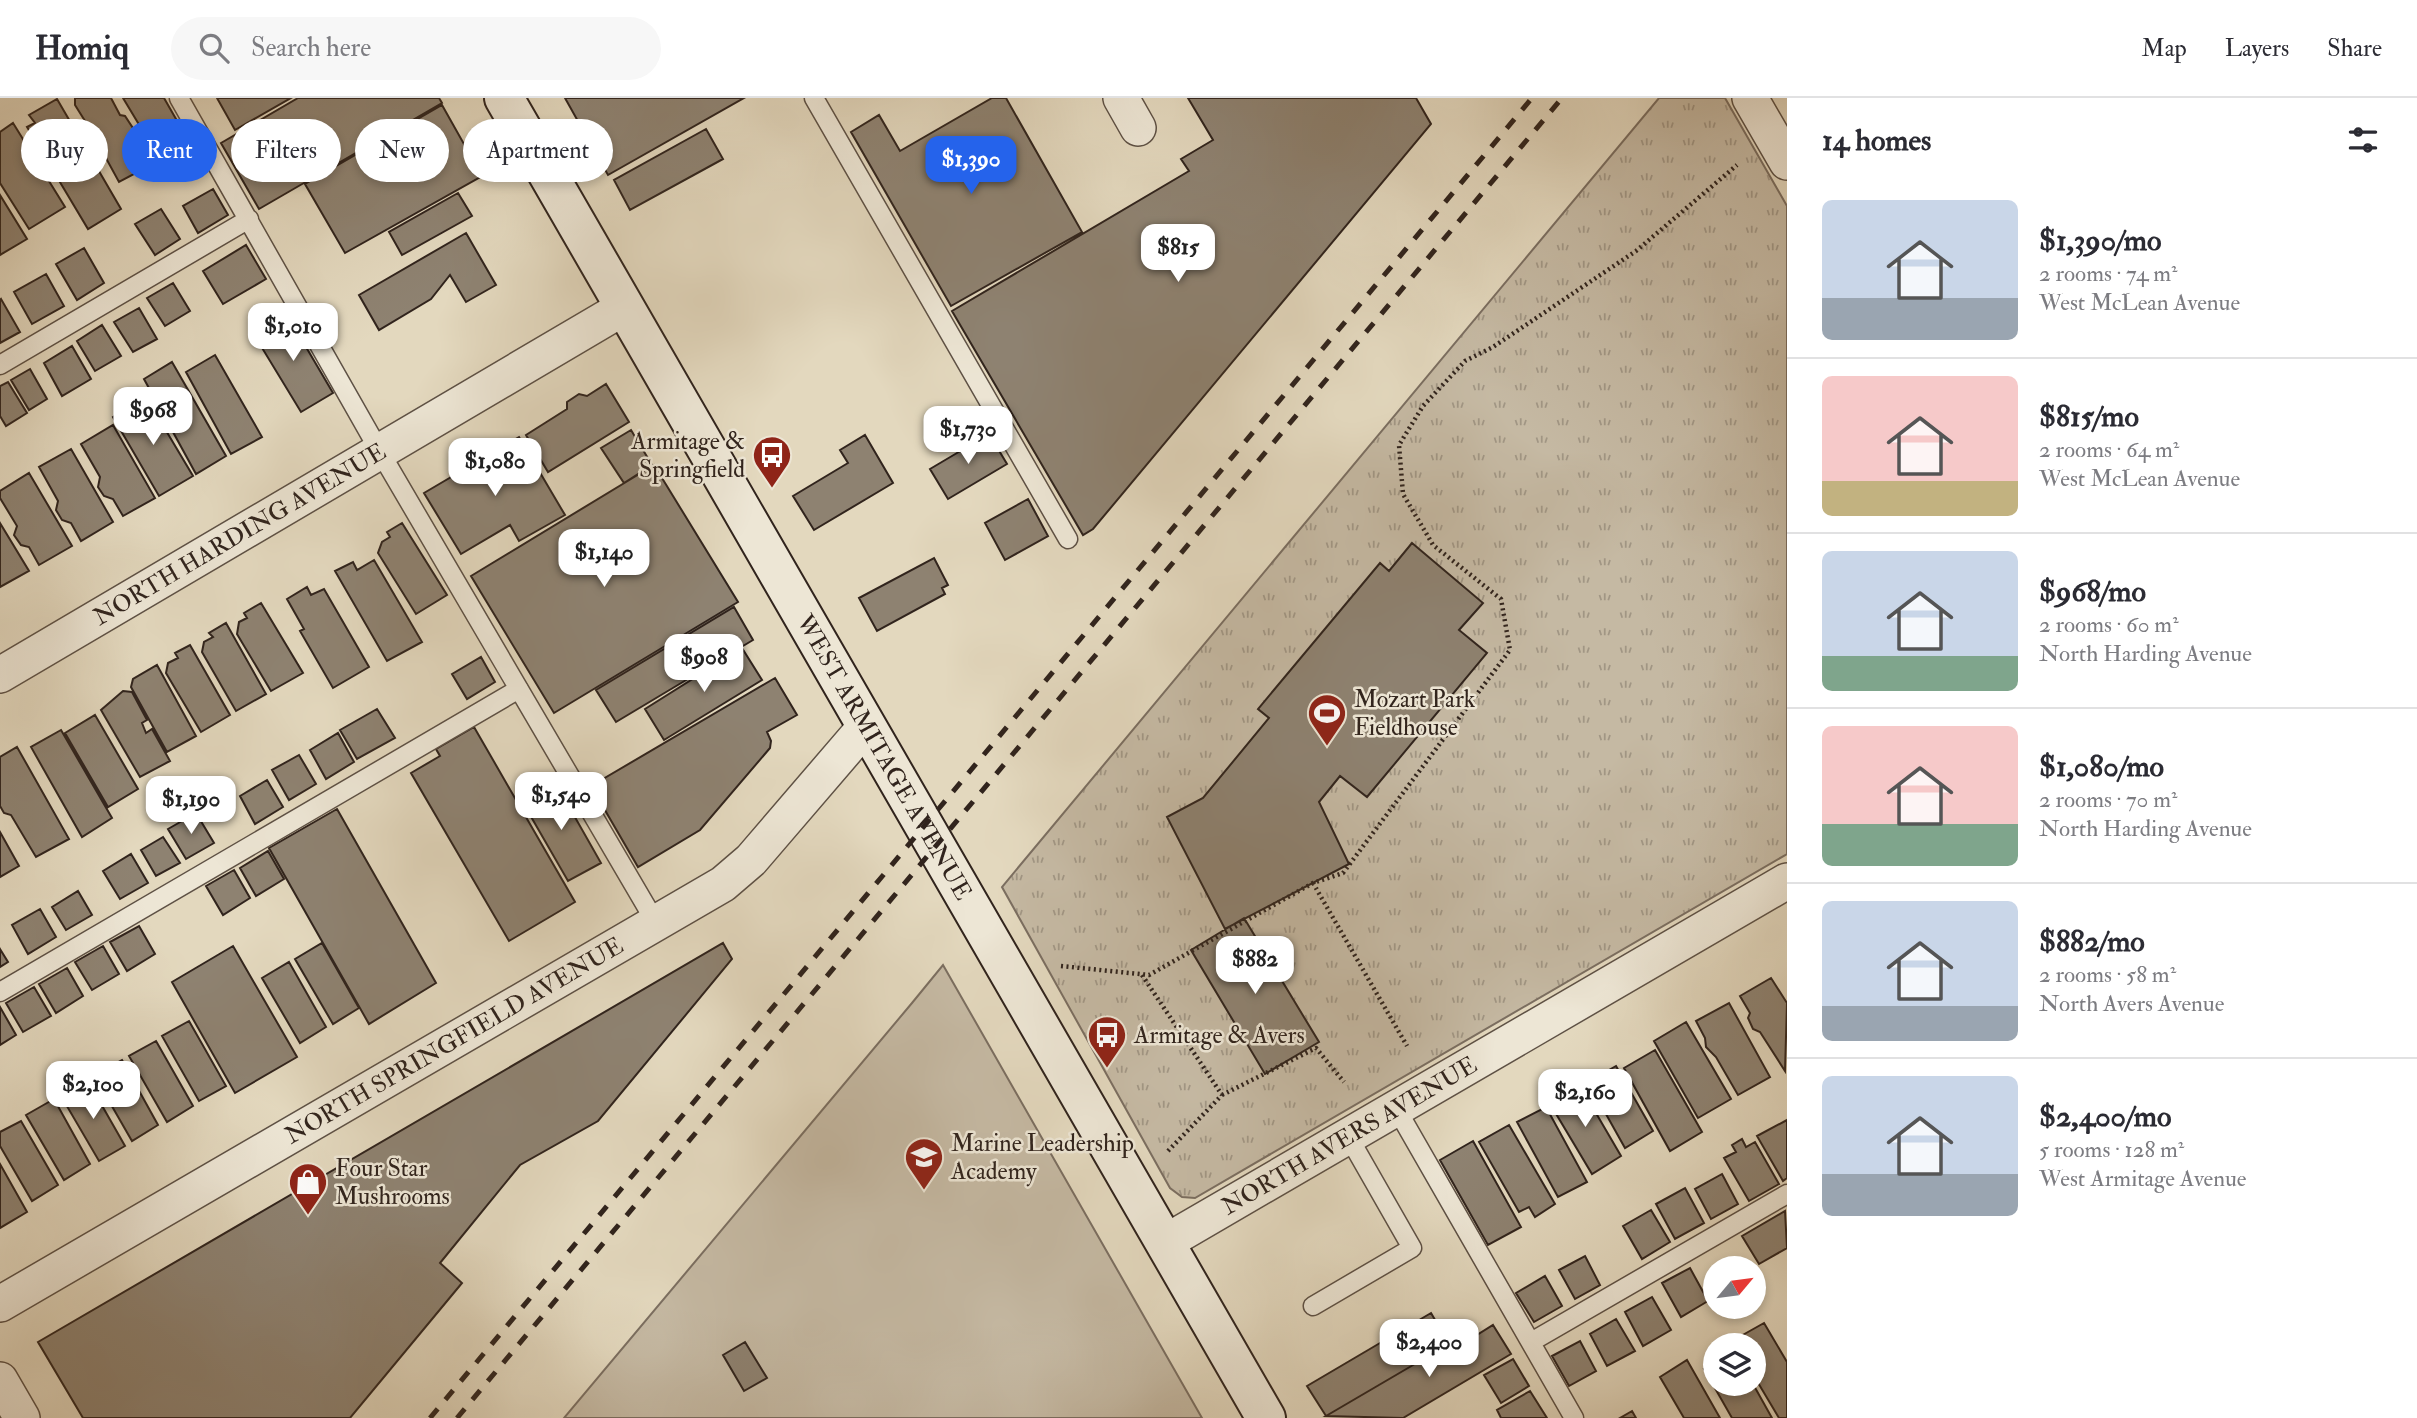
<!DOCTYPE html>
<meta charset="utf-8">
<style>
:root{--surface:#fff;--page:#f7f7f7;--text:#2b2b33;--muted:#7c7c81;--line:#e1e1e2;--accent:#2563eb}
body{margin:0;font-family:"IM FELL Double Pica",serif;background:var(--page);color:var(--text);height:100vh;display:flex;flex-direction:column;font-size:26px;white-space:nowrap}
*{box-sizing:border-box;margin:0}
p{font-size:23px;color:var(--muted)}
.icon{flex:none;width:38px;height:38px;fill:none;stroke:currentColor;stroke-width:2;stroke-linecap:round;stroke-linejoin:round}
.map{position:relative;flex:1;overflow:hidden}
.details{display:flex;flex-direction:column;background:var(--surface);width:630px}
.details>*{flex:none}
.banner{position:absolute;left:21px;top:21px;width:665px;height:63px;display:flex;gap:14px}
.needle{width:46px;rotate:61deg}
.fabs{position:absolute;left:1703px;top:1158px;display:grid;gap:14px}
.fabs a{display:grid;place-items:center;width:63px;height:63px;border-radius:50%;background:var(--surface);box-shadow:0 4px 10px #0003;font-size:35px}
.price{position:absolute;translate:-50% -60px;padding:0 16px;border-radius:14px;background:#fff;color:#222;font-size:23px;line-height:46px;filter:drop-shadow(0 2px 4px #0008)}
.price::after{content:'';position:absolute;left:50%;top:42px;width:21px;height:16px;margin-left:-10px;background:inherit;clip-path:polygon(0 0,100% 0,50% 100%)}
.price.selected{background:var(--accent);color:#fff}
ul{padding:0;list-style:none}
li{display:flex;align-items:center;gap:21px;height:175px;padding:0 35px}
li+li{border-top:2px solid var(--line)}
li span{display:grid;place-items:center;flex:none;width:196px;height:140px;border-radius:10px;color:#555}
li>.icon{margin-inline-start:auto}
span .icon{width:84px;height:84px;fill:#fffc;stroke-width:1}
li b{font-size:30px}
h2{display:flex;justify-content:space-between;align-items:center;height:84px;padding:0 35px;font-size:30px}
.pill{padding:0 24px;border-radius:32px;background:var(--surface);box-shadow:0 4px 10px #0003;font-size:24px;line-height:63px}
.pill.selected{background:var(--accent);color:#fff}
header{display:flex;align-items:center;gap:42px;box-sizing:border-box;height:98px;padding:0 35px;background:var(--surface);border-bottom:2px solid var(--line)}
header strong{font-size:33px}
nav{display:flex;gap:38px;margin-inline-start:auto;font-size:24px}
.search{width:490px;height:63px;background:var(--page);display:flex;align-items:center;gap:18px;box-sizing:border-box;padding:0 24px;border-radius:38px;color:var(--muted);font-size:26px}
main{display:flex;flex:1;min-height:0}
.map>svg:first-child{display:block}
.grass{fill:#c5b9a3;stroke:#7b6e60;stroke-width:2}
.park{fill:url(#park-tufts);stroke:#7b6e60;stroke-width:2}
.building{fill:#8e8271;stroke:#31241d;stroke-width:2}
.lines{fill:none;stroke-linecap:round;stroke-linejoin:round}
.lane-casing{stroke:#5e5145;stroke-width:21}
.street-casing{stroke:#5e5145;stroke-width:38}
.secondary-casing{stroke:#31241d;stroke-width:42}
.path{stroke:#31241d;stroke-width:4.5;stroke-dasharray:2 3.5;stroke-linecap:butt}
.lane{stroke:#ede6d5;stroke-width:18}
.street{stroke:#ede6d5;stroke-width:35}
.secondary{stroke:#ede6d5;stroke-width:38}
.rail{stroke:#31241d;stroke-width:5;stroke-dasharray:12 12;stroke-linecap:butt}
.labels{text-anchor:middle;stroke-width:5;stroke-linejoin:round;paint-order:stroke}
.poi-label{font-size:24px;fill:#31241d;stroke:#ede6d5;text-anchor:start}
.street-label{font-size:24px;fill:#31241d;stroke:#ede6d5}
</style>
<header>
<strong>Homiq</strong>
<div class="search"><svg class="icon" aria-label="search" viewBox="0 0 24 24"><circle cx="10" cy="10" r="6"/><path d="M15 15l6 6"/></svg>Search here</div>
<nav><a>Map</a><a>Layers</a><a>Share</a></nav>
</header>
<main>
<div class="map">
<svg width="1787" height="1320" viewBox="0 0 1787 1320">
<defs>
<pattern id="park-tufts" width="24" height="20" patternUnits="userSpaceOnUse" patternTransform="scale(1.75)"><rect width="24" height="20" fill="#c5b9a3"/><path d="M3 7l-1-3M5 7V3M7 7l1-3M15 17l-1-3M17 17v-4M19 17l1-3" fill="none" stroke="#a19684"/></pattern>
</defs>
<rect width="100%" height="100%" fill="#e3d8be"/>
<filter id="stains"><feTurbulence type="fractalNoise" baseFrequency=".00286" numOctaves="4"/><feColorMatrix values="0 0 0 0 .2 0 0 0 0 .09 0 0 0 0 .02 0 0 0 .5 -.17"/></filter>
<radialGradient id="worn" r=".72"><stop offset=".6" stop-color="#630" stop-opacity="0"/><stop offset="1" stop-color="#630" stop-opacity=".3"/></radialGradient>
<!-- grass -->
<path class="grass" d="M 943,867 L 1202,1320 L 564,1320 L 912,905 Z"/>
<!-- park -->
<path class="park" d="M 1659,0 L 1725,0 L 1787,108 L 1787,756 L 1195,1100 L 1182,1099 L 1170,1090 L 1002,789 Z"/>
<!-- building -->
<path class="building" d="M 75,0 L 111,0 L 120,17 L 125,18 L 142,44 L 138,49 L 149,68 L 119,84 L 95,40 L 89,39 L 84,30 L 85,23 L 75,7 Z
M 123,0 L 164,0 L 184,35 L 155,53 Z
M 217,0 L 291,0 L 235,32 Z
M 298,0 L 439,0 L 442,5 L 259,111 L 221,45 Z
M 565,0 L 744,0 L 608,77 Z
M 992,0 L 1006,0 L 1082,134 L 951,208 L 851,34 L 879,17 L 900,53 Z
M 1188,0 L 1416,0 L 1431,26 L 1093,431 L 1083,437 L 952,213 L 1189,73 L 1181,61 L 1213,42 Z
M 57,1 L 121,111 L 88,131 L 27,29 L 35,25 L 29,17 Z
M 442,7 L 482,78 L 345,155 L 305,86 Z
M 13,25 L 65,109 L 29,131 L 0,85 L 0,34 Z
M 706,31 L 723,61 L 630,112 L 614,82 Z
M 213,91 L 228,117 L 198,135 L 183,108 Z
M 458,95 L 472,118 L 402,157 L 389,134 Z
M 0,97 L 27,141 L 0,157 Z
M 161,111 L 180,141 L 155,157 L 135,126 Z
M 466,135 L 496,187 L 466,204 L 450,177 L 431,201 L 379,232 L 359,197 Z
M 246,147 L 266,181 L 223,206 L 203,173 Z
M 84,150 L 104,185 L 77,202 L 56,166 Z
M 46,176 L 64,208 L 32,226 L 14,194 Z
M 173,185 L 190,213 L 165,228 L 147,200 Z
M 1,201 L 20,234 L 0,245 L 0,202 Z
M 139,210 L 157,241 L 133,254 L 114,224 Z
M 286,215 L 333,295 L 301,314 L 253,235 Z
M 102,227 L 121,258 L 95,273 L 77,243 Z
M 72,248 L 91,281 L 62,298 L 44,265 Z
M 215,257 L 262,339 L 231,356 L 186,274 Z
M 172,264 L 226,358 L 196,376 L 144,281 Z
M 30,271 L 47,301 L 29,312 L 11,282 Z
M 8,284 L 27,315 L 6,328 L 0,318 L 0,288 Z
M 606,286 L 629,324 L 548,374 L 526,337 L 567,311 L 567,304 L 579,296 L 587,298 Z
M 146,299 L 193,378 L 159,398 L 113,319 Z
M 113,327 L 155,400 L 123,418 L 113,401 L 104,398 L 98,389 L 100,379 L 81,346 Z
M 631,332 L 652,367 L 624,385 L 601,350 Z
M 989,336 L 1007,366 L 948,401 L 930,371 Z
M 865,337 L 893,385 L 814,432 L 793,398 L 848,365 L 840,352 Z
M 519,339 L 565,417 L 519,443 L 510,427 L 461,456 L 424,395 Z
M 71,351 L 113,424 L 81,443 L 71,425 L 62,422 L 56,412 L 58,403 L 39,369 Z
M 654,367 L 738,504 L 554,615 L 471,478 Z
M 29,375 L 72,448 L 39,467 L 29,449 L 21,447 L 14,437 L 17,428 L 0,400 L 0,393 Z
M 1028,401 L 1048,438 L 1005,462 L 985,425 Z
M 0,425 L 29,473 L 0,489 Z
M 402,425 L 447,497 L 416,516 L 378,455 L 382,444 L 390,439 L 387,434 Z
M 1412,445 L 1483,505 L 1459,532 L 1487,555 L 1367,699 L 1340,678 L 1319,704 L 1349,766 L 1225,831 L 1167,719 L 1203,700 L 1269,620 L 1258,611 L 1380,465 L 1389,473 Z
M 934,460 L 948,487 L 942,490 L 945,496 L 877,533 L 859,500 Z
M 374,462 L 422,544 L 387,563 L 335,473 L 353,464 L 357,472 Z
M 307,489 L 311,497 L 324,491 L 369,569 L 333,590 L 300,533 L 304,531 L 287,501 Z
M 261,505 L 303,575 L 271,593 L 237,536 L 239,524 L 247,520 L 244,515 Z
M 734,509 L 753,542 L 616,624 L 596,592 Z
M 226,525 L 266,596 L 236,613 L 202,554 L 204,544 L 213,539 L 209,535 Z
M 190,547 L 230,617 L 201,634 L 166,575 L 168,565 L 178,560 L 175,555 Z
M 742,550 L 762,582 L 664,642 L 645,611 Z
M 481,559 L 495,584 L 467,601 L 452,576 Z
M 157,567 L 196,638 L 167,654 L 131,589 L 133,581 Z
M 775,580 L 797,617 L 767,634 L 771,643 L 770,650 L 700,732 L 638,769 L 591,688 Z
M 123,593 L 132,594 L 147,622 L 142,625 L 146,635 L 152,631 L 170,663 L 140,679 L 101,612 Z
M 377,611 L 395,640 L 357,661 L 340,632 Z
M 95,617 L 138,691 L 108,709 L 65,635 Z
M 474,629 L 575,804 L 509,843 L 411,675 L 440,658 L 436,651 Z
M 61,632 L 112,720 L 82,739 L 31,649 Z
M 338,635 L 354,664 L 326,681 L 310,652 Z
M 17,649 L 69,741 L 36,759 L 11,717 L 4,715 L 0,708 L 0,659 Z
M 299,657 L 316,686 L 289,702 L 272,672 Z
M 267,682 L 283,709 L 255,726 L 240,698 Z
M 555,684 L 601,765 L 568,783 L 522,703 Z
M 337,711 L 436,885 L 369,926 L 269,750 Z
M 196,715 L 214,745 L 186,761 L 168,731 Z
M 0,734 L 19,768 L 0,779 Z
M 163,739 L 180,765 L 156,778 L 141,752 Z
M 268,753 L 284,781 L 256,798 L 240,770 Z
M 131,756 L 148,785 L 120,801 L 103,773 Z
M 234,772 L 250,800 L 223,817 L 206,788 Z
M 78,793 L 92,817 L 66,832 L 52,809 Z
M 40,811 L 56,839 L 28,856 L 12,827 Z
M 1244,820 L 1319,944 L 1265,976 L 1191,852 Z
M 139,828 L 155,856 L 127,873 L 110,844 Z
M 322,845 L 359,910 L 333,926 L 295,861 Z
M 723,845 L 732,861 L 598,1023 L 520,1067 L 440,1165 L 462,1185 L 350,1320 L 83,1320 L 38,1244 Z
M 103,848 L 119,876 L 92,892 L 75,864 Z
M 233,848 L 297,959 L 235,995 L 172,884 Z
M 0,851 L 8,864 L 0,869 Z
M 289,864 L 326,929 L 300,945 L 262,880 Z
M 67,870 L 83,898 L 56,915 L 39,886 Z
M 1771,880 L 1787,905 L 1785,973 L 1760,934 L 1753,931 L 1748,920 L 1750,915 L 1740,898 Z
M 34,889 L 51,918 L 23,934 L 6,905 Z
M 1729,905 L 1770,979 L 1738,997 L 1716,959 L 1706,949 L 1705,940 L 1696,923 Z
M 0,909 L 16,937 L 0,947 Z
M 189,923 L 226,988 L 199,1003 L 162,938 Z
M 1686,924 L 1731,1001 L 1698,1020 L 1654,943 Z
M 156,943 L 193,1008 L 167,1024 L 129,958 Z
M 1655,952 L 1702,1034 L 1670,1053 L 1624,970 Z
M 122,962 L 158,1027 L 132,1043 L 94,977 Z
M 1616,968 L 1653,1033 L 1625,1050 L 1588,984 Z
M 88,983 L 125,1048 L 99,1063 L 61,998 Z
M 1579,986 L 1621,1058 L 1592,1076 L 1549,1004 Z
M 54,1001 L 90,1066 L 64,1082 L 26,1017 Z
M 1546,1009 L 1587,1084 L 1558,1099 L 1517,1024 Z
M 1787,1022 L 1787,1080 L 1783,1083 L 1757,1038 Z
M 21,1023 L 58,1087 L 32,1103 L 0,1048 L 0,1034 Z
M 1509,1027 L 1555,1106 L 1535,1119 L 1529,1109 L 1519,1114 L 1479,1044 Z
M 1742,1041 L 1746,1049 L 1755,1044 L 1779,1086 L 1749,1103 L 1724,1060 L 1736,1054 L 1732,1047 Z
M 1473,1043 L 1521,1129 L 1488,1147 L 1440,1062 Z
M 0,1066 L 27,1114 L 0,1130 Z
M 1722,1076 L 1738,1106 L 1711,1121 L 1695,1091 Z
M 1685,1090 L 1704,1125 L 1675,1141 L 1656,1106 Z
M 1651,1112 L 1670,1144 L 1642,1161 L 1623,1128 Z
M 1785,1113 L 1787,1150 L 1759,1166 L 1742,1138 Z
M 1585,1158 L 1600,1187 L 1575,1201 L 1559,1172 Z
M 1690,1170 L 1708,1203 L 1681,1219 L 1662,1185 Z
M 1545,1178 L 1562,1208 L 1534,1224 L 1516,1195 Z
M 1652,1199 L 1671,1232 L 1643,1248 L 1625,1214 Z
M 1431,1215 L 1449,1246 L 1326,1318 L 1307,1288 Z
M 1616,1221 L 1635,1253 L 1607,1268 L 1590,1236 Z
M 1764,1225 L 1787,1264 L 1787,1320 L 1779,1320 L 1754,1278 L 1754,1248 L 1735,1248 L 1732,1243 Z
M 1493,1227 L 1511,1256 L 1403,1320 L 1326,1318 L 1449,1246 L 1453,1252 Z
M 1580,1243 L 1596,1273 L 1569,1288 L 1552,1258 Z
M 745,1244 L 767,1280 L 744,1293 L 723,1257 Z
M 1513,1261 L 1529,1288 L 1501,1305 L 1484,1277 Z
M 1687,1262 L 1720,1320 L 1684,1320 L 1660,1279 Z
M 1715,1265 L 1715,1286 L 1753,1286 L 1772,1320 L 1732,1320 L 1704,1271 Z
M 1530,1293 L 1547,1320 L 1501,1320 L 1497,1312 Z
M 1632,1313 L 1636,1320 L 1620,1320 Z"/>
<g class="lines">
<!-- lane casing -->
<g class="lane-casing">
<path id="lane" d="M 179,0 L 380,354 L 656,825
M 814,0 L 1068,441
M 0,267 L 249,121
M 0,894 L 519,591
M 1396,1010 L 1574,1320
M 1313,1208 L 1412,1150 L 1348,1038
M 1531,1244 L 1787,1096"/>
</g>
<!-- street casing -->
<g class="street-casing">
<g id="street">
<path d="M 1121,0 L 1138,30"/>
<path d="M 1750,0 L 1787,64"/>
<path id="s1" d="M 0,577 L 625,209"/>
<path id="s2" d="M 1166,1144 L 1787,783"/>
<path id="s3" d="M 0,1206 L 723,786 L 751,762 L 866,628"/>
<path d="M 0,1282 L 22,1320"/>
</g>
</g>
<!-- secondary casing -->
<g class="secondary-casing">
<g id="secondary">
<path id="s4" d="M 504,0 L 1266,1320"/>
</g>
</g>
<!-- path -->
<path class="path" d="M 1313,785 L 1407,948
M 1061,868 L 1149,877 L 1313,785 L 1343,775 L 1510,552 L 1501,501 L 1433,447 L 1403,396 L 1399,347 L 1423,308 L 1465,263 L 1493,249 L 1636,153 L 1737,67
M 1142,877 L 1222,997 L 1168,1053
M 1222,997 L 1316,950 L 1344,984"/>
<!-- lane -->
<use href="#lane" class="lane"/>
<!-- street -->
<use href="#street" class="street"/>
<!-- secondary -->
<use href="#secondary" class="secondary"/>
<!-- rail -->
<path class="rail" d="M 430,1320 L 1532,0
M 457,1320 L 1562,0"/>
</g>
<!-- icons -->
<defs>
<g id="bus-pin" transform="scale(2.0125)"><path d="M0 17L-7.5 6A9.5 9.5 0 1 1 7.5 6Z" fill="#8f2418" stroke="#ede6d5"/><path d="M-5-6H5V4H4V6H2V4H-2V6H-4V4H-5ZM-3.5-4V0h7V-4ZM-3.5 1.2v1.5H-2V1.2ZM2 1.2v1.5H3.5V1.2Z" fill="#fff"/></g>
<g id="stadium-pin" transform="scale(2.0125)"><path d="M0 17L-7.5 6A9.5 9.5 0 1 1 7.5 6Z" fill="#8f2418" stroke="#ede6d5"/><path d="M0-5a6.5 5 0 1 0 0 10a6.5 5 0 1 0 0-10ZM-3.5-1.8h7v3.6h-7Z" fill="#fff"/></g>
<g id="school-pin" transform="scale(2.0125)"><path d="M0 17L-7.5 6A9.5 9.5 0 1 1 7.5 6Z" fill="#8f2418" stroke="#ede6d5"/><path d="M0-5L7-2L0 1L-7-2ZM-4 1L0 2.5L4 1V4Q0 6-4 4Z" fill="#fff"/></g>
<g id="shop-pin" transform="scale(2.0125)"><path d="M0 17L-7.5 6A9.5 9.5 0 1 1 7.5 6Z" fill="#8f2418" stroke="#ede6d5"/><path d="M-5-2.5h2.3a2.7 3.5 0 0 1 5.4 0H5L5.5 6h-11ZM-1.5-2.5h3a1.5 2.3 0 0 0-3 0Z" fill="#fff"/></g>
</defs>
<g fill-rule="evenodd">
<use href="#bus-pin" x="772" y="357"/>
<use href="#stadium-pin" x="1327" y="615"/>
<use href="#bus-pin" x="1107" y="937"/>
<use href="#school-pin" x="924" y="1059"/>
<use href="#shop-pin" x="308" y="1084"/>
</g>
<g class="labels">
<!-- poi labels -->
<g class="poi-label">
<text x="745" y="351" text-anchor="end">Armitage &amp;<tspan x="745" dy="28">Springfield</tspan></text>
<text x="1354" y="609">Mozart Park<tspan x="1354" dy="28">Fieldhouse</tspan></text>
<text x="1134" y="945">Armitage &amp; Avers</text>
<text x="951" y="1053">Marine Leadership<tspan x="951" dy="28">Academy</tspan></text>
<text x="335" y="1078">Four Star<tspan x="335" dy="28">Mushrooms</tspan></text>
</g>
<!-- street labels -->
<g class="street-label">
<text dy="8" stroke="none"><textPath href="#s1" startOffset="278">NORTH HARDING AVENUE</textPath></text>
<text dy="8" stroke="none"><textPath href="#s4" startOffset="761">WEST ARMITAGE AVENUE</textPath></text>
<text dy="8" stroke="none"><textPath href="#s3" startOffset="525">NORTH SPRINGFIELD AVENUE</textPath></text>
<text dy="8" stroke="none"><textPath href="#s2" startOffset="212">NORTH AVERS AVENUE</textPath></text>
</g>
</g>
<rect width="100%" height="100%" filter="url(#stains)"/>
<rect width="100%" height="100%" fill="url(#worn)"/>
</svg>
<div class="fabs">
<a><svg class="needle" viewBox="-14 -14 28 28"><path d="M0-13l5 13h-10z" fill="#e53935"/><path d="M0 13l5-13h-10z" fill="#7c7c81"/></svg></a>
<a><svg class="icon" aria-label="layers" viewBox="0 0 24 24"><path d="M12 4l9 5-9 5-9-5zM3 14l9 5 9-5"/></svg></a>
</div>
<b class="price selected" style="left:971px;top:98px">$1,390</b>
<b class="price" style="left:1178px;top:186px">$815</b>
<b class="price" style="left:293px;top:265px">$1,010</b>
<b class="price" style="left:153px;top:349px">$968</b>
<b class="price" style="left:968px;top:368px">$1,730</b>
<b class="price" style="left:495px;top:400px">$1,080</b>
<b class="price" style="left:604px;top:491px">$1,140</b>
<b class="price" style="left:704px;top:596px">$908</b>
<b class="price" style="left:561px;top:734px">$1,540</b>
<b class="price" style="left:191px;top:738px">$1,190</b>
<b class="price" style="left:1255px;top:898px">$882</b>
<b class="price" style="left:93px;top:1023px">$2,100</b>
<b class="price" style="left:1585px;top:1031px">$2,160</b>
<b class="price" style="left:1429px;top:1281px">$2,400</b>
<div class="banner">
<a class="pill">Buy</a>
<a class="pill selected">Rent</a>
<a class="pill">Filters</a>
<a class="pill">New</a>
<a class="pill">Apartment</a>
</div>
</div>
<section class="details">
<h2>14 homes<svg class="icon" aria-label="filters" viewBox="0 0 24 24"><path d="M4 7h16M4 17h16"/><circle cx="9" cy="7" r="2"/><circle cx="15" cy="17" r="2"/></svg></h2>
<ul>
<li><span style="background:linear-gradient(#c9d6e8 70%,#9aa5b1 0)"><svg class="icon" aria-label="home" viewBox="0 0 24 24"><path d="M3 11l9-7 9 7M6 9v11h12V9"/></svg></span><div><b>$1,390/mo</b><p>2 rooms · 74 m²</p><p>West McLean Avenue</p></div></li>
<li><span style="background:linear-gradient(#f6c9c9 75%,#c2b280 0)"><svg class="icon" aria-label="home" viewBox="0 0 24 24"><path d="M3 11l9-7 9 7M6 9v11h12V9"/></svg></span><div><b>$815/mo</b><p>2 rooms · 64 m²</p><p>West McLean Avenue</p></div></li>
<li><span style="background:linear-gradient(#c9d6e8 75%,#7fa58c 0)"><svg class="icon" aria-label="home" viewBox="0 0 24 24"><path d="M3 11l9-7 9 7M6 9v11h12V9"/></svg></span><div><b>$968/mo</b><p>2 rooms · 60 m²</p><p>North Harding Avenue</p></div></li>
<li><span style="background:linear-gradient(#f6c9c9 70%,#7fa58c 0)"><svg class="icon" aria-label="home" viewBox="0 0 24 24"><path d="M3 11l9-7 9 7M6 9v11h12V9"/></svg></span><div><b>$1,080/mo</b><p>2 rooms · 70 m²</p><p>North Harding Avenue</p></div></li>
<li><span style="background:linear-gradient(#c9d6e8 75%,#9aa5b1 0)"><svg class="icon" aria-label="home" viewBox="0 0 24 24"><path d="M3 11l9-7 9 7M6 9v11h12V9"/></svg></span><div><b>$882/mo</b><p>2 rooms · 58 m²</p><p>North Avers Avenue</p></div></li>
<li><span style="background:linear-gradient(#c9d6e8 70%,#9aa5b1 0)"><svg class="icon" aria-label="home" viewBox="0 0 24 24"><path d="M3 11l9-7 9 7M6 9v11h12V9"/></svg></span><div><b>$2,400/mo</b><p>5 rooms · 128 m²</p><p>West Armitage Avenue</p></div></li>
</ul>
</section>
</main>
